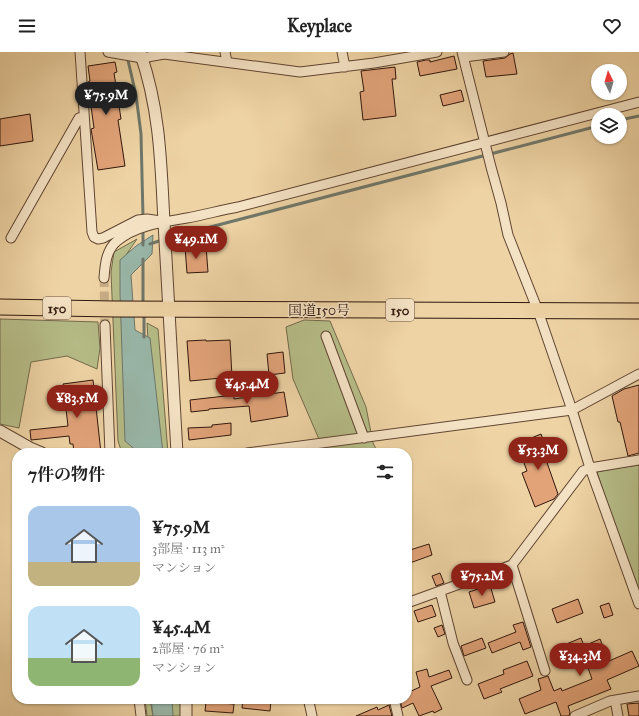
<!DOCTYPE html>
<html lang="ja">
<meta charset="utf-8">
<style>
:root{--surface:#fff;--page:#f2f2f2;--text:#222;--muted:#767676;--accent:#8f2418}
body{margin:0;font-family:"IM FELL Great Primer","Noto Serif JP",serif;background:var(--page);color:var(--text);height:100vh;display:flex;flex-direction:column;font-size:15px;white-space:nowrap}
*{box-sizing:border-box;margin:0}
p{font-size:13px;color:var(--muted)}
.icon{flex:none;width:22px;height:22px;fill:none;stroke:currentColor;stroke-width:2;stroke-linecap:round;stroke-linejoin:round}
.map{position:relative;flex:1;overflow:hidden}
.side{position:absolute;left:12px;top:396px;width:400px;height:256px;display:flex;flex-direction:column;background:var(--surface);border-radius:16px;box-shadow:0 1px 3px #0004}
.side>*{flex:none}
.needle{width:26px;rotate:355deg}
.fabs{position:absolute;left:591px;top:12px;display:grid;gap:8px}
.fabs a{display:grid;place-items:center;width:36px;height:36px;border-radius:50%;background:var(--surface);box-shadow:0 1px 3px #0004;font-size:20px}
.price{position:absolute;translate:-50% -34px;padding:0 9px;border-radius:14px;background:var(--accent);color:#fff;font-size:13px;line-height:26px;filter:drop-shadow(0 1px 2px #0008)}
.price::after{content:'';position:absolute;left:50%;top:24px;width:12px;height:9px;margin-left:-6px;background:inherit;clip-path:polygon(0 0,100% 0,50% 100%)}
.price.on{background:#222;color:#fff}
ul{padding:0;list-style:none}
li{display:flex;align-items:center;gap:12px;height:100px;padding:0 16px}
li span{display:grid;place-items:center;flex:none;width:112px;height:80px;border-radius:12px;color:#555}
li>.icon{margin-inline-start:auto}
span .icon{width:48px;height:48px;fill:#fffc;stroke-width:1}
li b{font-size:17px}
h2{display:flex;justify-content:space-between;align-items:center;height:48px;padding:0 16px;font-size:17px}
header{display:flex;justify-content:space-between;align-items:center;height:52px;padding:0 16px;background:var(--surface);font-size:18px;font-weight:800}
.map>svg:first-child{display:block}
.green{fill:#b6bd88;stroke:#736a4a}
.water{fill:#99b7a9;stroke:#6f776a}
.lines{fill:none;stroke-linecap:round;stroke-linejoin:round}
.stream{stroke:#6f776a;stroke-width:3}
.building{fill:#e2a379;stroke:#30160c}
.minor-tunnel{stroke:#c8ad86;stroke-width:9;stroke-dasharray:9 4.5;stroke-linecap:butt}
.minor-casing{stroke:#604532;stroke-width:11}
.tertiary-casing{stroke:#604532;stroke-width:13}
.trunk-casing{stroke:#30160c;stroke-width:17}
.minor{stroke:#f4e2c4;stroke-width:9}
.tertiary{stroke:#f4e2c4;stroke-width:11}
.trunk{stroke:#eed3a4;stroke-width:15}
.labels{text-anchor:middle;stroke-width:3;stroke-linejoin:round;paint-order:stroke}
.shield{fill:#f4e2c4;stroke:#6b5343;stroke-width:1}
.shield-label{font-size:13px;font-weight:bold;fill:#30160c}
.street-label{font-size:14px;fill:#30160c;stroke:#f4e2c4}
</style>
<header><svg class="icon" aria-label="menu" viewBox="0 0 24 24"><path d="M4 6h16M4 12h16M4 18h16"/></svg>Keyplace<svg class="icon" aria-label="heart" viewBox="0 0 24 24"><path d="M12 20l-8-8c-3-5 5-10 8-4 3-6 11-1 8 4z"/></svg></header>
<div class="map">
<svg width="639" height="664" viewBox="0 0 639 664">
<rect width="100%" height="100%" fill="#eed3a4"/>
<filter id="stains"><feTurbulence type="fractalNoise" baseFrequency=".005" numOctaves="4"/><feColorMatrix values="0 0 0 0 .2 0 0 0 0 .09 0 0 0 0 .02 0 0 0 .5 -.17"/></filter>
<radialGradient id="worn" r=".72"><stop offset=".6" stop-color="#630" stop-opacity="0"/><stop offset="1" stop-color="#630" stop-opacity=".3"/></radialGradient>
<!-- green -->
<path class="green" d="M 137,187 L 126,203 L 139,400 L 139,401 L 122,401 L 118,389 L 111,220 L 114,200 Z
M 0,267 L 98,270 L 100,296 L 97,317 L 67,304 L 31,310 L 19,376 L 0,372 Z
M 304,268 L 330,269 L 366,355 L 373,391 L 378,401 L 325,401 L 293,327 L 286,275 Z
M 147,271 L 158,277 L 168,401 L 155,401 Z
M 639,413 L 639,552 L 622,495 L 597,420 L 617,416 Z
M 145,647 L 150,647 L 153,664 L 147,664 Z
M 170,647 L 180,647 L 181,664 L 171,664 Z"/>
<!-- water -->
<path class="water" d="M 153,183 L 152,202 L 131,223 L 135,278 L 150,286 L 163,401 L 139,401 L 125,389 L 120,241 L 120,208 L 136,194 Z
M 151,647 L 172,647 L 173,664 L 153,664 Z"/>
<g class="lines">
<!-- stream -->
<path class="stream" d="M 127,4 L 136,43 L 141,82 L 143,165
M 620,68 L 639,64
M 143,177 L 143,193
M 168,186 L 598,74
M 150,192 L 162,188
M 143,207 L 143,253
M 144,261 L 144,285"/>
</g>
<!-- building -->
<path class="building" d="M 513,1 L 517,22 L 486,25 L 483,9 L 505,6 L 510,2 Z
M 454,4 L 457,17 L 420,24 L 417,10 L 426,8 L 430,8 L 430,10 Z
M 115,10 L 117,20 L 114,21 L 121,67 L 118,68 L 125,114 L 98,118 L 91,77 L 94,76 L 89,40 L 88,30 L 90,29 L 88,14 Z
M 395,15 L 396,27 L 392,27 L 396,64 L 363,68 L 360,40 L 364,39 L 361,19 Z
M 461,38 L 464,49 L 443,54 L 440,43 Z
M 30,62 L 33,89 L 0,94 L 0,67 Z
M 206,194 L 208,220 L 187,221 L 185,195 Z
M 206,288 L 206,289 L 230,288 L 232,325 L 190,329 L 187,289 Z
M 283,300 L 285,321 L 269,323 L 267,302 Z
M 93,328 L 101,401 L 74,401 L 73,392 L 70,392 L 69,384 L 31,388 L 30,378 L 68,374 L 63,332 Z
M 639,333 L 639,401 L 628,404 L 620,370 L 618,370 L 612,344 L 624,337 Z
M 284,340 L 288,364 L 251,370 L 249,354 L 209,357 L 209,358 L 191,360 L 190,348 L 234,343 L 234,347 Z
M 231,371 L 231,383 L 189,388 L 188,376 L 212,375 L 212,373 Z
M 541,382 L 549,404 L 545,405 L 558,442 L 554,447 L 535,455 L 522,421 L 527,419 L 517,392 Z
M 429,492 L 432,503 L 407,512 L 407,499 Z
M 440,521 L 444,531 L 436,534 L 432,524 Z
M 490,533 L 495,550 L 474,556 L 469,540 Z
M 578,547 L 583,561 L 557,571 L 552,557 Z
M 609,551 L 613,563 L 604,566 L 600,554 Z
M 432,553 L 436,564 L 418,570 L 414,559 Z
M 523,570 L 531,595 L 523,598 L 520,590 L 492,601 L 488,591 L 516,580 L 513,573 Z
M 442,573 L 445,582 L 438,585 L 434,576 Z
M 482,586 L 486,596 L 464,604 L 461,594 Z
M 581,586 L 584,594 L 600,587 L 609,609 L 632,599 L 639,614 L 607,628 L 611,637 L 568,654 L 570,660 L 569,664 L 561,664 L 556,650 L 525,662 L 519,647 L 541,638 L 538,627 L 548,624 L 554,639 L 561,636 L 562,639 L 592,627 L 583,602 L 569,608 L 568,604 L 558,608 L 554,597 Z
M 527,609 L 533,624 L 500,637 L 502,640 L 484,647 L 478,632 L 504,622 L 503,618 Z
M 427,617 L 429,625 L 449,618 L 452,626 L 431,634 L 442,657 L 434,661 L 433,659 L 419,664 L 413,651 L 402,656 L 400,648 L 407,647 L 407,641 L 420,635 L 416,620 Z
M 243,647 L 271,649 L 270,659 L 242,656 Z
M 206,650 L 234,652 L 233,661 L 205,659 Z
M 639,651 L 639,664 L 629,664 L 627,652 Z
M 389,653 L 392,664 L 356,664 L 377,655 L 378,658 Z"/>
<g class="lines">
<!-- minor-tunnel -->
<path class="minor-tunnel" d="M 104,226 L 105,273"/>
<!-- minor casing -->
<g class="minor-casing">
<path id="minor" d="M 80,0 L 92,180 L 94,185 L 98,187 L 103,186 L 138,168 L 147,167 L 161,169
M 108,0 L 142,6 L 164,2 L 300,20 L 374,11 L 437,0
M 225,0 L 227,10
M 342,0 L 345,15
M 462,0 L 491,115 L 501,151 L 508,183 L 538,259 L 572,358 L 590,416 L 639,552
M 464,5 L 504,0
M 11,186 L 79,66 L 84,65
M 104,226 C 105,213 106,198 117,189 C 136,173 164,170 187,166 C 204,163 221,158 238,155 L 639,50
M 105,273 L 110,401
M 326,284 L 364,386
M 247,401 L 572,358 L 639,322
M 512,513 L 545,619
M 440,539 L 453,591 L 467,628
M 407,551 L 512,513 L 583,419 L 590,416 L 639,408
M 139,647 L 141,664
M 394,647 L 398,664
M 615,648 L 618,664
M 312,664 L 309,650 L 313,647
M 575,664 L 610,649 L 639,644"/>
</g>
<!-- tertiary casing -->
<g class="tertiary-casing">
<path id="tertiary" d="M 140,0 C 160,57 161,111 164,171 C 168,247 172,324 177,401
M 0,379 L 30,396 L 42,401
M 186,647 L 186,664"/>
</g>
<!-- trunk casing -->
<g class="trunk-casing">
<path id="trunk" d="M 0,255 L 115,257 L 639,259"/>
</g>
<!-- minor -->
<use href="#minor" class="minor"/>
<!-- tertiary -->
<use href="#tertiary" class="tertiary"/>
<!-- trunk -->
<use href="#trunk" class="trunk"/>
</g>
<g class="labels">
<!-- shield labels -->
<g class="shield">
<rect x="43" y="245" width="28" height="22" rx="3"/>
<rect x="386" y="247" width="28" height="22" rx="3"/>
</g>
<g class="shield-label">
<text x="57" y="261">150</text>
<text x="400" y="263">150</text>
</g>
<!-- street labels -->
<g class="street-label">
<text x="319" y="263">国道150号</text>
</g>
</g>
<rect width="100%" height="100%" filter="url(#stains)"/>
<rect width="100%" height="100%" fill="url(#worn)"/>
</svg>
<div class="fabs">
<a><svg class="needle" viewBox="-14 -14 28 28"><path d="M0-13l5 13h-10z" fill="#e53935"/><path d="M0 13l5-13h-10z" fill="#767676"/></svg></a>
<a><svg class="icon" aria-label="layers" viewBox="0 0 24 24"><path d="M12 4l9 5-9 5-9-5zM3 14l9 5 9-5"/></svg></a>
</div>
<b class="price on" style="left:106px;top:64px">¥75.9M</b>
<b class="price" style="left:196px;top:208px">¥49.1M</b>
<b class="price" style="left:247px;top:353px">¥45.4M</b>
<b class="price" style="left:77px;top:367px">¥83.5M</b>
<b class="price" style="left:538px;top:419px">¥53.3M</b>
<b class="price" style="left:482px;top:545px">¥75.2M</b>
<b class="price" style="left:580px;top:625px">¥34.3M</b>
<section class="side">
<h2>7件の物件<svg class="icon" aria-label="filters" viewBox="0 0 24 24"><path d="M4 7h16M4 17h16"/><circle cx="9" cy="7" r="2"/><circle cx="15" cy="17" r="2"/></svg></h2>
<ul>
<li><span style="background:linear-gradient(#a9c7e8 70%,#c2b280 0)"><svg class="icon" aria-label="home" viewBox="0 0 24 24"><path d="M3 11l9-7 9 7M6 9v11h12V9"/></svg></span><div><b>¥75.9M</b><p>3部屋 · 113 m²</p><p>マンション</p></div></li>
<li><span style="background:linear-gradient(#bfe0f5 65%,#8fb573 0)"><svg class="icon" aria-label="home" viewBox="0 0 24 24"><path d="M3 11l9-7 9 7M6 9v11h12V9"/></svg></span><div><b>¥45.4M</b><p>2部屋 · 76 m²</p><p>マンション</p></div></li>
</ul>
</section>
</div>
